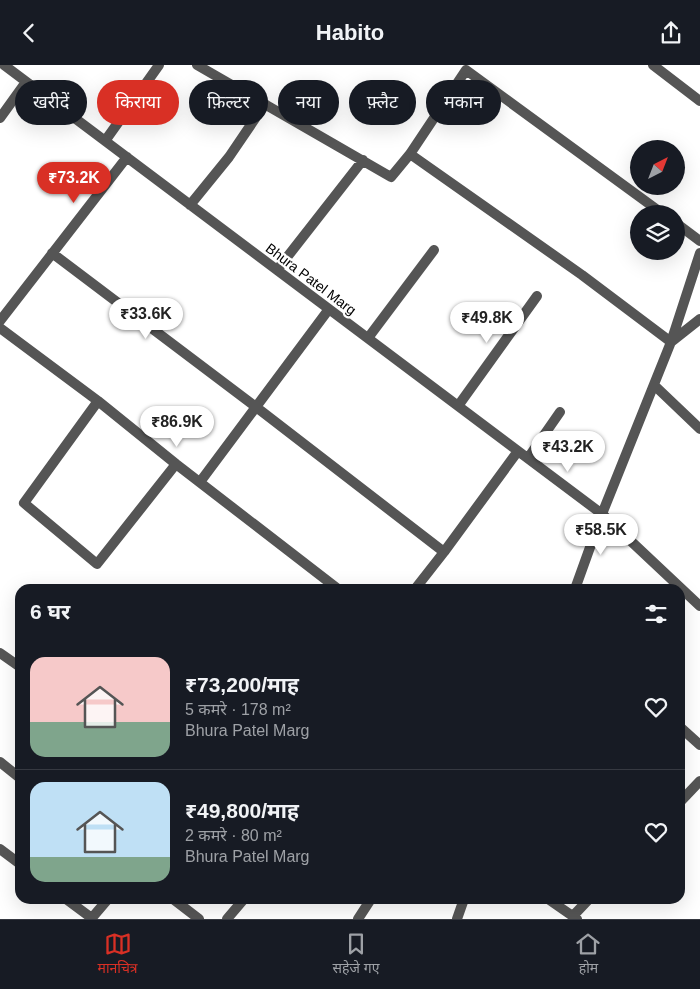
<!DOCTYPE html>
<html lang="hi">
<meta charset="utf-8">
<style>
:root{--surface:#171b24;--page:#242831;--text:#f1f3f6;--muted:#9ea1a6;--line:#363941;--accent:#d93025}
body{margin:0;font-family:Arial,"Noto Sans Devanagari",sans-serif;background:var(--page);color:var(--text);height:100vh;display:flex;flex-direction:column;font-size:19px;white-space:nowrap}
*{box-sizing:border-box;margin:0}
p{font-size:16px;color:var(--muted)}
.icon{flex:none;width:28px;height:28px;fill:none;stroke:currentColor;stroke-width:2;stroke-linecap:round;stroke-linejoin:round}
.map{position:relative;flex:1;overflow:hidden}
.side{position:absolute;left:15px;top:519px;width:670px;height:320px;display:flex;flex-direction:column;background:var(--surface);border-radius:15px;box-shadow:0 5px 20px #0002}
.side>*{flex:none}
.hud{position:absolute;left:15px;top:15px;width:670px;height:45px;display:flex;gap:10px}
.needle{width:32px;rotate:42deg}
.buttons{position:absolute;left:630px;top:75px;display:grid;gap:10px}
.buttons a{display:grid;place-items:center;width:55px;height:55px;border-radius:50%;background:var(--surface);box-shadow:0 5px 20px #0002;font-size:25px}
.price{position:absolute;translate:-50% -42px;padding:0 11px;border-radius:18px;background:#fff;color:#222;font-size:16px;line-height:32px;filter:drop-shadow(0 1px 2px #0008)}
.price::after{content:'';position:absolute;left:50%;top:30px;width:15px;height:11px;margin-left:-8px;background:inherit;clip-path:polygon(0 0,100% 0,50% 100%)}
.price.selected{background:var(--accent);color:#fff}
ul{padding:0;list-style:none}
li{display:flex;align-items:center;gap:15px;height:125px;padding:0 15px}
li+li{border-top:1px solid var(--line)}
li span{display:grid;place-items:center;flex:none;width:140px;height:100px;border-radius:15px;color:#555}
li>.icon{margin-inline-start:auto}
span .icon{width:60px;height:60px;fill:#fffc;stroke-width:1}
li b{font-size:21px}
h2{display:flex;justify-content:space-between;align-items:center;height:60px;padding:0 15px;font-size:21px}
.pill{padding:0 18px;border-radius:22px;background:var(--surface);box-shadow:0 5px 20px #0002;font-size:18px;line-height:45px}
.pill.selected{background:var(--accent);color:#fff}
header{display:flex;justify-content:space-between;align-items:center;height:65px;padding:0 15px;background:var(--surface);font-size:22px;font-weight:800}
.menu{display:flex;justify-content:space-around;align-items:center;height:70px;border-top:1px solid var(--line);background:var(--surface);font-size:14px;color:var(--muted)}
.menu a{display:grid;justify-items:center;gap:2px}
.menu .selected{color:var(--accent)}
.map>svg:first-child{display:block}
.lines{fill:none;stroke-linecap:round;stroke-linejoin:round}
.street{stroke:#555;stroke-width:10}
.labels{text-anchor:middle;stroke-width:4.5;stroke-linejoin:round;paint-order:stroke}
.street-label{font-size:14px;fill:#000;stroke:#fff}
</style>
<header><svg class="icon" aria-label="back" viewBox="0 0 24 24"><path d="M15 5l-7 7 7 7"/></svg>Habito<svg class="icon" aria-label="share" viewBox="0 0 24 24"><path d="M12 15V3M7 8l5-5 5 5M5 13v7h14v-7"/></svg></header>
<div class="map">
<svg width="700" height="854" viewBox="0 0 700 854">
<rect width="100%" height="100%" fill="#fff"/>
<g class="lines">
<!-- street -->
<path class="street" d="M 4,0 L 602,449 L 700,541
M 197,0 L 391,112 L 410,89 L 466,5 L 663,149
M 653,0 L 700,36
M 0,53 L 26,17
M 105,76 L 159,0
M 410,89 L 582,210 L 671,277 L 700,254
M 190,140 L 229,92 L 265,39
M 676,158 L 700,176
M 52,188 L 256,342 L 444,487
M 277,205 L 363,95
M 0,256 L 127,92
M 0,263 L 98,336 L 176,399 L 338,524
M 368,273 L 434,185
M 654,320 L 700,364
M 98,336 L 24,438 L 97,499 L 176,399
M 458,341 L 537,231
M 528,393 L 560,347
M 200,417 L 329,244
M 415,524 L 444,487 L 518,386
M 575,524 L 602,449 L 671,277 L 700,188
M 0,588 L 20,602
M 680,662 L 700,680
M 0,697 L 20,713
M 680,737 L 700,716
M 0,784 L 20,799
M 66,834 L 93,854
M 173,834 L 199,854
M 548,834 L 577,854
M 573,851 L 589,834
M 91,854 L 108,834
M 227,854 L 244,834
M 358,854 L 371,834
M 457,854 L 464,834"/>
</g>
<g class="labels">
<!-- street labels -->
<g class="street-label">
<text transform="translate(311 214) rotate(37)" y="5">Bhura Patel Marg</text>
</g>
</g>
</svg>
<div class="buttons">
<a><svg class="needle" viewBox="-14 -14 28 28"><path d="M0-13l5 13h-10z" fill="#e53935"/><path d="M0 13l5-13h-10z" fill="#9ea1a6"/></svg></a>
<a><svg class="icon" aria-label="layers" viewBox="0 0 24 24"><path d="M12 4l9 5-9 5-9-5zM3 14l9 5 9-5"/></svg></a>
</div>
<b class="price selected" style="left:74px;top:139px">₹73.2K</b>
<b class="price" style="left:146px;top:275px">₹33.6K</b>
<b class="price" style="left:487px;top:279px">₹49.8K</b>
<b class="price" style="left:177px;top:383px">₹86.9K</b>
<b class="price" style="left:568px;top:408px">₹43.2K</b>
<b class="price" style="left:601px;top:491px">₹58.5K</b>
<div class="hud">
<a class="pill">खरीदें</a>
<a class="pill selected">किराया</a>
<a class="pill">फ़िल्टर</a>
<a class="pill">नया</a>
<a class="pill">फ़्लैट</a>
<a class="pill">मकान</a>
</div>
<section class="side">
<h2>6 घर<svg class="icon" aria-label="filters" viewBox="0 0 24 24"><path d="M4 7h16M4 17h16"/><circle cx="9" cy="7" r="2"/><circle cx="15" cy="17" r="2"/></svg></h2>
<ul>
<li><span style="background:linear-gradient(#f6c9c9 65%,#7fa58c 0)"><svg class="icon" aria-label="home" viewBox="0 0 24 24"><path d="M3 11l9-7 9 7M6 9v11h12V9"/></svg></span><div><b>₹73,200/माह</b><p>5 कमरे · 178 m²</p><p>Bhura Patel Marg</p></div><svg class="icon" aria-label="heart" viewBox="0 0 24 24"><path d="M12 20l-8-8c-3-5 5-10 8-4 3-6 11-1 8 4z"/></svg></li>
<li><span style="background:linear-gradient(#bfe0f5 75%,#7fa58c 0)"><svg class="icon" aria-label="home" viewBox="0 0 24 24"><path d="M3 11l9-7 9 7M6 9v11h12V9"/></svg></span><div><b>₹49,800/माह</b><p>2 कमरे · 80 m²</p><p>Bhura Patel Marg</p></div><svg class="icon" aria-label="heart" viewBox="0 0 24 24"><path d="M12 20l-8-8c-3-5 5-10 8-4 3-6 11-1 8 4z"/></svg></li>
</ul>
</section>
</div>
<nav class="menu">
<a class="selected"><svg class="icon" aria-label="map" viewBox="0 0 24 24"><path d="M3 6l6-2 6 2 6-2v14l-6 2-6-2-6 2zM9 4v14M15 6v14"/></svg>मानचित्र</a>
<a><svg class="icon" aria-label="saved" viewBox="0 0 24 24"><path d="M7 4h10v16l-5-4-5 4z"/></svg>सहेजे गए</a>
<a><svg class="icon" aria-label="home" viewBox="0 0 24 24"><path d="M3 11l9-7 9 7M6 9v11h12V9"/></svg>होम</a>
</nav>
